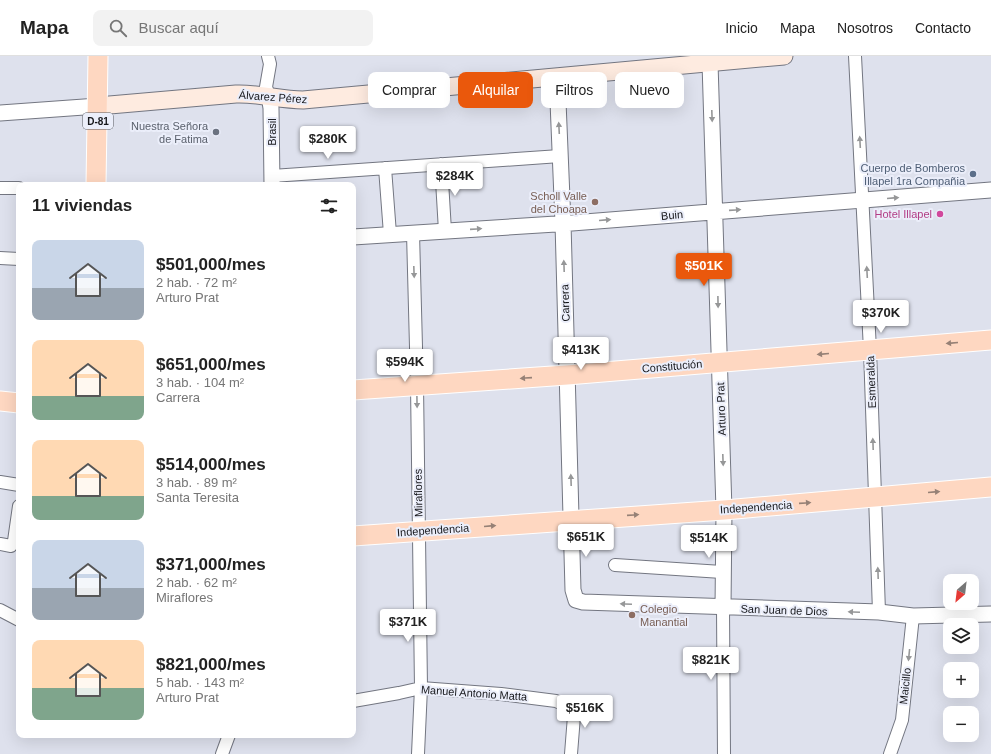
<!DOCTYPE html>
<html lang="es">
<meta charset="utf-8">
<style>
:root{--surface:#fff;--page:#f2f2f2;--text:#222;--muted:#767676;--line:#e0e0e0;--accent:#ea580c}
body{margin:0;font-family:Arial,sans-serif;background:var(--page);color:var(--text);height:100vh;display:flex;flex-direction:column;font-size:15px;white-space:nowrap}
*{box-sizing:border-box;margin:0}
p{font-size:13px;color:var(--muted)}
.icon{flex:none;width:22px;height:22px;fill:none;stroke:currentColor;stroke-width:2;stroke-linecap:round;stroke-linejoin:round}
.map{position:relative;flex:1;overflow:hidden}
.panel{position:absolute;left:16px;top:126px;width:340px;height:556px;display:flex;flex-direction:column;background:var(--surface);border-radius:8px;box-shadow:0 4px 16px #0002}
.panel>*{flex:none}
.hud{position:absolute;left:368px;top:16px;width:380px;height:36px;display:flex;gap:8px}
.needle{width:26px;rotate:208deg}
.fabs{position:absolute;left:943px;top:518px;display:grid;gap:8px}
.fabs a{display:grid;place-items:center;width:36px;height:36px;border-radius:8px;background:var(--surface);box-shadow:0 4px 16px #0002;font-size:20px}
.price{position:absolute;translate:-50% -34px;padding:0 9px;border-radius:4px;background:#fff;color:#222;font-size:13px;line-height:26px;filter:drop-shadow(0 1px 2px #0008)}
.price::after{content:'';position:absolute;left:50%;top:24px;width:12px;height:9px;margin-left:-6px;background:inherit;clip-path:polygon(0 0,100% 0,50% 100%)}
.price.on{background:var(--accent);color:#fff}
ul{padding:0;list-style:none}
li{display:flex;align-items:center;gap:12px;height:100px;padding:0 16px}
li span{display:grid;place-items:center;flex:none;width:112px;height:80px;border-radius:8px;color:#555}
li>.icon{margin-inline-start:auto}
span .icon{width:48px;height:48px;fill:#fffc;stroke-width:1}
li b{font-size:17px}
h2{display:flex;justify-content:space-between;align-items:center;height:48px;padding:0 16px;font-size:17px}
.pill{padding:0 14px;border-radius:8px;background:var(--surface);box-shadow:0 4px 16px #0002;font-size:14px;line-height:36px}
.pill.on{background:var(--accent);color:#fff}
header{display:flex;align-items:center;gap:24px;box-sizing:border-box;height:56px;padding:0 20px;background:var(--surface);border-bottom:1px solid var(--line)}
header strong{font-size:19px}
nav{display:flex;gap:22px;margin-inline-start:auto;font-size:14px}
.search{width:280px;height:36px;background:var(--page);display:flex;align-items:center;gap:10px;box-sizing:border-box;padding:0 14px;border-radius:8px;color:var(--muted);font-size:15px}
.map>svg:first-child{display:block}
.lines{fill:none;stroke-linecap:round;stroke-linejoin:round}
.minor-casing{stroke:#737681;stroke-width:14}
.tertiary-casing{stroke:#737681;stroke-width:17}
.secondary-casing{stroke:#737681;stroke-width:19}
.primary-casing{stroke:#fff;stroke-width:21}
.minor{stroke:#fff;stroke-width:12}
.tertiary{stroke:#fff;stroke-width:15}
.secondary{stroke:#feebe0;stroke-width:17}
.primary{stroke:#fed7c1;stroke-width:19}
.oneway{fill:#969798}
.oneway2{fill:#968176}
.worship-dot{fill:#6b7280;stroke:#ebeefa;stroke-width:1.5}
.service-dot{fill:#5c6f8a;stroke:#ebeefa;stroke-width:1.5}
.education-dot{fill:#8d6e63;stroke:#ebeefa;stroke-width:1.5}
.hotel-dot{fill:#d1479c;stroke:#ebeefa;stroke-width:1.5}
.labels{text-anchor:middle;stroke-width:4;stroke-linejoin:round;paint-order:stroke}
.shield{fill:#ebeefa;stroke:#56585e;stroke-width:1}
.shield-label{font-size:10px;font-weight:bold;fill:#16171b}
.street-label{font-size:11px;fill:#16171b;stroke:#ebeefa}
.worship-label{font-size:11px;fill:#5b616d;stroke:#ebeefa;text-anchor:end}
.service-label{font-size:11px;fill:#4e5e75;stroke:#ebeefa;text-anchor:end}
.education-label{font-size:11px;fill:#785e54;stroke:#ebeefa;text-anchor:end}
.hotel-label{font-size:11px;fill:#b23c85;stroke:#ebeefa;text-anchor:end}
</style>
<header>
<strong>Mapa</strong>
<div class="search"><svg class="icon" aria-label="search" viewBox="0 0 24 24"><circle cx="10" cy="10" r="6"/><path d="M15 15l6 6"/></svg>Buscar aquí</div>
<nav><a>Inicio</a><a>Mapa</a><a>Nosotros</a><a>Contacto</a></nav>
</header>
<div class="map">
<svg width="991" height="698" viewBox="0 0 991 698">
<rect width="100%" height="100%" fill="#dee1ed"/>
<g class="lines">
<!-- minor casing -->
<g class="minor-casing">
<path id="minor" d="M 268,0 L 270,8 L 266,31 L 269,40
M 855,0 L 870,294 L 879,556
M 441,108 L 445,175
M 385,112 L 390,178
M 272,120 L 560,100
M 0,132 L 19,132
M 413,177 L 417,329 L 421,632 L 418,698
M 0,202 L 19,203
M 0,426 L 19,429
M 0,488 L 11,490 L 14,485 L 19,450
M 615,509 L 722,516
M 723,552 L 724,698
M 0,554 L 19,564
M 353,645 L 399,637 L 421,632 L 501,638 L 556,645 L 571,652 L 574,660 L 571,698
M 222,698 L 229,679
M 890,698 L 902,664 L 913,560"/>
</g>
<!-- tertiary casing -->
<g class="tertiary-casing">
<path id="tertiary" d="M 710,7 L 724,454 L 723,552
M 557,21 L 563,167 L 573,534 L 576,544 L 583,546 L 879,556 L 913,560 L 991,558
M 269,40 L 271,52 L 272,129
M 0,57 L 98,50
M 353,181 L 572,167 L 991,134"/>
</g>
<!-- secondary casing -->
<g class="secondary-casing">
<path id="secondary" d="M 98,50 L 236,38 C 259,37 280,44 303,44 L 784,0"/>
</g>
<!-- primary casing -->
<g class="primary-casing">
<path id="primary" d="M 96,129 L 98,0
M 353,334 L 567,319 L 991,284
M 0,345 L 19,347
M 353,480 L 724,454 L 991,431"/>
</g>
<!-- minor -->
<use href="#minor" class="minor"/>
<!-- tertiary -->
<use href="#tertiary" class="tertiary"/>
<!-- secondary -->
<use href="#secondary" class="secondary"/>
<!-- primary -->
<use href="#primary" class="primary"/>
</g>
<!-- one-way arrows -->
<defs><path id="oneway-solid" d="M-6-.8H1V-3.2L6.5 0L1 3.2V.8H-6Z"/></defs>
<g class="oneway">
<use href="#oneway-solid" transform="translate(712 60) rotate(88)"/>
<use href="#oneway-solid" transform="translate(559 72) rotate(-93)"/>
<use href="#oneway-solid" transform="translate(860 86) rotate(-93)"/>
<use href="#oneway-solid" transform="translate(893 142) rotate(-5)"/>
<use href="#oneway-solid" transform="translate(735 154) rotate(-4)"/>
<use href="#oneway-solid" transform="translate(605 164) rotate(-5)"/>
<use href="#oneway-solid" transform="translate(476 173) rotate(-4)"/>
<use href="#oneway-solid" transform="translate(564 210) rotate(-92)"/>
<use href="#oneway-solid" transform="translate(414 216) rotate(88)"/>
<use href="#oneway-solid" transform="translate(867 216) rotate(-93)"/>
<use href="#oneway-solid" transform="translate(718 246) rotate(89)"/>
<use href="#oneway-solid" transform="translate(417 346) rotate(89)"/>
<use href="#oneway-solid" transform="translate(873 388) rotate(-92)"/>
<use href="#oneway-solid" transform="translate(723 404) rotate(88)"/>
<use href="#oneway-solid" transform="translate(571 424) rotate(-92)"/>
<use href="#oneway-solid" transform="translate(878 517) rotate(-92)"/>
<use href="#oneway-solid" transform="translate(626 548) rotate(-177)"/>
<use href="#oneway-solid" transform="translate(854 556) rotate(-178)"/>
<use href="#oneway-solid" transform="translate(909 599) rotate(96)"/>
</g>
<g class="oneway2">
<use href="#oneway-solid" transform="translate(952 287) rotate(175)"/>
<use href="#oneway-solid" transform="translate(823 298) rotate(175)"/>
<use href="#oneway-solid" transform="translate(526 322) rotate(176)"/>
<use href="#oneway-solid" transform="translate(934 436) rotate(-5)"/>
<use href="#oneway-solid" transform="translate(805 447) rotate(-4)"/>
<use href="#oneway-solid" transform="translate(633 459) rotate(-4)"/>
<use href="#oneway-solid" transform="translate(490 470) rotate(-5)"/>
</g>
<!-- markers -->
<circle class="worship-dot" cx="216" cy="76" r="4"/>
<circle class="service-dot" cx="973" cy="118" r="4"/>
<g class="education-dot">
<circle cx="595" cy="146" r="4"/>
<circle cx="632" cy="559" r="4"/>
</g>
<circle class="hotel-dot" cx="940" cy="158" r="4"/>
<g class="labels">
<!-- shield labels -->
<rect class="shield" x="83" y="57" width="30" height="16" rx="3"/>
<g class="shield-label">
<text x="98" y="69">D-81</text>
</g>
<!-- street labels -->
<g class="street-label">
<text transform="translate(273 41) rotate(4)" y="4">Álvarez Pérez</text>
<text transform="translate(272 76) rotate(-90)" y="4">Brasil</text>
<text transform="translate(672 159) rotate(-5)" y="4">Buin</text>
<text transform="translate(565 247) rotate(-92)" y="4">Carrera</text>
<text transform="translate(672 310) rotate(-5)" y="4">Constitución</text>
<text transform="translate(871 326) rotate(-92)" y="4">Esmeralda</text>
<text transform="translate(721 353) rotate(-92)" y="4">Arturo Prat</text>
<text transform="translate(418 437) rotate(-91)" y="4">Miraflores</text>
<text transform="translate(756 451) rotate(-4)" y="4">Independencia</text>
<text transform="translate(433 474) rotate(-4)" y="4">Independencia</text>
<text transform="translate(784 554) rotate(2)" y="4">San Juan de Dios</text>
<text transform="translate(905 630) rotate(-84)" y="4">Maicillo</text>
<text transform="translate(474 637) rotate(4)" y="4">Manuel Antonio Matta</text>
</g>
<!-- worship labels -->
<g class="worship-label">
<text x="208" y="74">Nuestra Señora<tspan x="208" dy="13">de Fatima</tspan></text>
</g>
<!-- service labels -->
<g class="service-label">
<text x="965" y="116">Cuerpo de Bomberos<tspan x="965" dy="13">Illapel 1ra Compañia</tspan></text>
</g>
<!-- education labels -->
<g class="education-label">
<text x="587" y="144">Scholl Valle<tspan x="587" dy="13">del Choapa</tspan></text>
<text x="640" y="557" text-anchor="start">Colegio<tspan x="640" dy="13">Manantial</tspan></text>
</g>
<!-- hotel labels -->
<g class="hotel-label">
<text x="932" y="162">Hotel Illapel</text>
</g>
</g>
</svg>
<div class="fabs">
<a><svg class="needle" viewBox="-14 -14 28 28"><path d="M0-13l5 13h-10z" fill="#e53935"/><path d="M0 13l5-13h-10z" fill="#767676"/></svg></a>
<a><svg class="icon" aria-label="layers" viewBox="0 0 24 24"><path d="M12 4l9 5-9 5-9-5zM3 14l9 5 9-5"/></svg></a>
<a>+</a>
<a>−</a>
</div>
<b class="price" style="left:328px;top:104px">$280K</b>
<b class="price" style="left:455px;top:141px">$284K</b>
<b class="price on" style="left:704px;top:231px">$501K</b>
<b class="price" style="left:881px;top:278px">$370K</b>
<b class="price" style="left:581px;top:315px">$413K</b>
<b class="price" style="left:405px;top:327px">$594K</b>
<b class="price" style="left:586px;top:502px">$651K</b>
<b class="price" style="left:709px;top:503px">$514K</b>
<b class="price" style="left:408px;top:587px">$371K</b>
<b class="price" style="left:711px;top:625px">$821K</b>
<b class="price" style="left:585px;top:673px">$516K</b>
<div class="hud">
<a class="pill">Comprar</a>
<a class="pill on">Alquilar</a>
<a class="pill">Filtros</a>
<a class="pill">Nuevo</a>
</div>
<section class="panel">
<h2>11 viviendas<svg class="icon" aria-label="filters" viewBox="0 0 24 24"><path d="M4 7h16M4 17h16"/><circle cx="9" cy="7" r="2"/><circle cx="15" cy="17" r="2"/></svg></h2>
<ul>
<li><span style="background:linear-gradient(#c9d6e8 60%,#9aa5b1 0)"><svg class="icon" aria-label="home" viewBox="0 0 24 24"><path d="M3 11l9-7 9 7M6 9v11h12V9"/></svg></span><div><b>$501,000/mes</b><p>2 hab. · 72 m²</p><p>Arturo Prat</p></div></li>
<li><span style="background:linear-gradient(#ffd9b3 70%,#7fa58c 0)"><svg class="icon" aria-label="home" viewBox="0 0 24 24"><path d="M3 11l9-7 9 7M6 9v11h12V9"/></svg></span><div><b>$651,000/mes</b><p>3 hab. · 104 m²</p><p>Carrera</p></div></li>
<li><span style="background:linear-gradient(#ffd9b3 70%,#7fa58c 0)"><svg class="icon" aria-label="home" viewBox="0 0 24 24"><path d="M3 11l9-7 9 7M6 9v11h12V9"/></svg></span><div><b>$514,000/mes</b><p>3 hab. · 89 m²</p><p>Santa Teresita</p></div></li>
<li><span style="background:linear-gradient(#c9d6e8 60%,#9aa5b1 0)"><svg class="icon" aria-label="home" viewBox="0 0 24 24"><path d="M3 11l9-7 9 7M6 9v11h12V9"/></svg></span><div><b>$371,000/mes</b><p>2 hab. · 62 m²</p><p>Miraflores</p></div></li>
<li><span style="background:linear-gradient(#ffd9b3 60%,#7fa58c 0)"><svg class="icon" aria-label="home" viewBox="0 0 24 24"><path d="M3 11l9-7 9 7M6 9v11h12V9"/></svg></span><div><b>$821,000/mes</b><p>5 hab. · 143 m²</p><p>Arturo Prat</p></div></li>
</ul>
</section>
</div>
